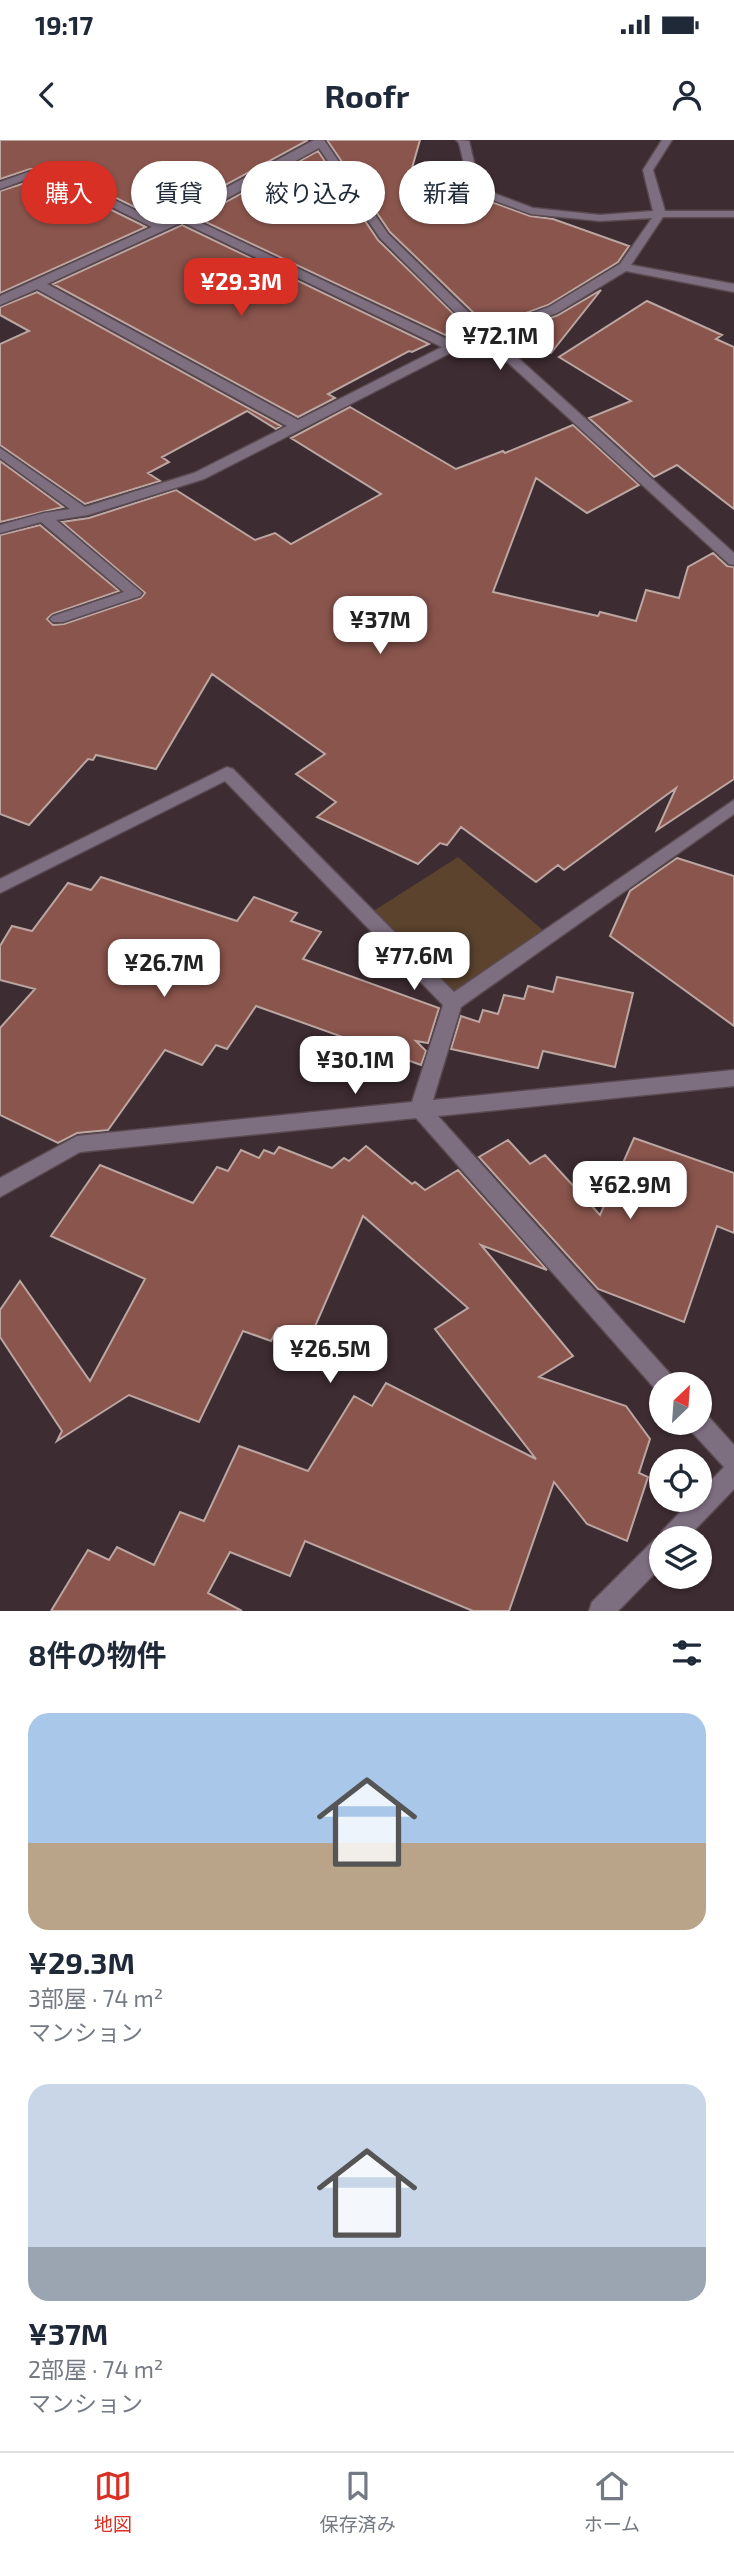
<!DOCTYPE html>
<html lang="ja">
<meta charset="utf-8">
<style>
:root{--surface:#fff;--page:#f2f2f3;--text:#1f2937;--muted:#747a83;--line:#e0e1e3;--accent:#d93025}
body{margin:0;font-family:"Exo 2","Noto Sans JP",sans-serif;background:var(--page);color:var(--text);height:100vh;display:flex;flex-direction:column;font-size:26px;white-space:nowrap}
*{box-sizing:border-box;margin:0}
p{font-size:23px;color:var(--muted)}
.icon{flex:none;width:38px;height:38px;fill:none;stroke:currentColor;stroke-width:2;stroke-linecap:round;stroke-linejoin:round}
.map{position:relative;height:1471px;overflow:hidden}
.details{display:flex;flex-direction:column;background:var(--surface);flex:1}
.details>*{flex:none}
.top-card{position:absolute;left:21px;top:21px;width:693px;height:63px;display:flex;gap:14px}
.needle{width:46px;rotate:25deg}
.tools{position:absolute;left:649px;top:1232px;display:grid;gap:14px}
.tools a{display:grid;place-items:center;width:63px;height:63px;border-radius:50%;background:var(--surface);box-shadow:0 2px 5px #0004;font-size:35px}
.price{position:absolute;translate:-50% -60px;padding:0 16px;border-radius:14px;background:#fff;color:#222;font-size:23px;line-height:46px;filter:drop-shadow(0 2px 4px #0008)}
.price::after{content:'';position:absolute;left:50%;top:42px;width:21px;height:16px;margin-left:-10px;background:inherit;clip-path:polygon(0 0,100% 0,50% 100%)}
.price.on{background:var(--accent);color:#fff}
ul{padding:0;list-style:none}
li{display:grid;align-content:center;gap:14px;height:371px;padding:0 28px}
li span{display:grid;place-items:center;height:217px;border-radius:21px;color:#555}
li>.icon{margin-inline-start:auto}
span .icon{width:126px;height:126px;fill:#fffc;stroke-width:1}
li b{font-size:30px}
h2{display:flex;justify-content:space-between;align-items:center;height:84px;padding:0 28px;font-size:30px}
.chip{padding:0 24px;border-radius:32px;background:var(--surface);box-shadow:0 2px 5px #0004;font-size:24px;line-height:63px}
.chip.on{background:var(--accent);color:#fff}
.status{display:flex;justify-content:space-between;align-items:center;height:49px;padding:0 35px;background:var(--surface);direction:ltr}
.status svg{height:19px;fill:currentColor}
header{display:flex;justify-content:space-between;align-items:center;height:91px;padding:0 28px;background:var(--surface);font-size:32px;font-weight:700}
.tabs{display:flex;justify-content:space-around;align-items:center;height:98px;border-top:2px solid var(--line);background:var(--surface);font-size:19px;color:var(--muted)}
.tabs a{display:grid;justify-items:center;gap:4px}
.tabs .on{color:var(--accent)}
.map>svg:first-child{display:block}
.green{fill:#5b432e}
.building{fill:#8a554d;stroke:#bba6a2;stroke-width:2}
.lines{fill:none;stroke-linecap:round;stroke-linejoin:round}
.minor-casing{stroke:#5a4a50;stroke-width:3}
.minor{fill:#7d6e80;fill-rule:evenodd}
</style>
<div class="status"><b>19:17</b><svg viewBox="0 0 49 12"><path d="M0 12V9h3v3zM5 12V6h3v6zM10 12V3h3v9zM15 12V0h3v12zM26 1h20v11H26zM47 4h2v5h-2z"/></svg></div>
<header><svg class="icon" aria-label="back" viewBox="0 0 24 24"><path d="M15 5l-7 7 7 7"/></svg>Roofr<svg class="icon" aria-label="person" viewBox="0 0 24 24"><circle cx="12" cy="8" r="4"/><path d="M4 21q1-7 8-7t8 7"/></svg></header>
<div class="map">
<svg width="734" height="1471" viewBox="0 0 734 1471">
<rect width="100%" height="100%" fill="#3d2c32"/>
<!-- green -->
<path class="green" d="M 458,717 L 545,792 L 454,855 L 372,772 Z"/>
<!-- building -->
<path class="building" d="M 0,0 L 308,0 L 161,80 L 57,29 L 30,29 L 0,39 Z
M 327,0 L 420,0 L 412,28 L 467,48 L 470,54 L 530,76 L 553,79 L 629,106 L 618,122 L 548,165 L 501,182 L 487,174 L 479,178 L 390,92 Z
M 318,11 L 378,100 L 465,185 L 445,195 L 197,78 Z
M 49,39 L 146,87 L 0,153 L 0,51 L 34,40 Z
M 182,85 L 429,204 L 412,212 L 409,211 L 328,254 L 335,258 L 298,277 L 53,144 Z
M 601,150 L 551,213 L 515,191 L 558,175 Z
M 37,152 L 281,286 L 276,289 L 247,271 L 162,317 L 169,322 L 148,333 L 160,341 L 85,364 L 0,305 L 0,204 L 29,191 L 0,175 L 0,167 Z
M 647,161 L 722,195 L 716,199 L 734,207 L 734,369 L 677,325 L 654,337 L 589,278 L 631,261 L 559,217 Z
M 350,267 L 456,329 L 503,311 L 505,313 L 573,285 L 639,345 L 587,373 L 536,338 L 493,452 L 598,476 L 600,472 L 636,481 L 646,450 L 679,458 L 688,427 L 713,413 L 727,426 L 734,427 L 734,639 L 657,690 L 676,648 L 564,730 L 558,725 L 536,742 L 461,687 L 447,705 L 440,703 L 418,724 L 317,677 L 336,662 L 296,634 L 325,614 L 212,534 L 156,629 L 96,615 L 93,620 L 88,619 L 29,685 L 0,674 L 0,395 L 40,385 L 119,451 L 52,474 L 47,479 L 53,485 L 64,484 L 141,458 L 145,453 L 62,382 L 89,378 L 176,350 L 255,400 L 275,393 L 291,404 L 381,354 L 291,298 Z
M 0,321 L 63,367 L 0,382 Z
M 677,718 L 734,736 L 734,886 L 610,796 L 630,751 Z
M 101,737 L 237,781 L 254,757 L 297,773 L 291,781 L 321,792 L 303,819 L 439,868 L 428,903 L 416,901 L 426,911 L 421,925 L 256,866 L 227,909 L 216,905 L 202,925 L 165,910 L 108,990 L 77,993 L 58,1003 L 0,975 L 0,888 L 35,849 L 0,840 L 0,806 L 12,786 L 32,791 L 68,743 L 91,750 Z
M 557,837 L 633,853 L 615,927 L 543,911 L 538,928 L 451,909 L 461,876 L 479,882 L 483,870 L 498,874 L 504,855 L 524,859 L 528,846 L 553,852 Z
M 634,998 L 734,1033 L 734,1093 L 717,1086 L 684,1182 L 598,1149 L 479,1017 L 508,1000 L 530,1024 L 545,1015 L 600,1075 Z
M 366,1006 L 412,1044 L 415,1042 L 425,1050 L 458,1030 L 547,1130 L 481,1105 L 573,1216 L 539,1237 L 626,1266 L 650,1299 L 639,1333 L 648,1337 L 627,1401 L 587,1384 L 554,1342 L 509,1471 L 473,1471 L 305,1401 L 290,1436 L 230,1412 L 208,1453 L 242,1471 L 51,1471 L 88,1410 L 109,1420 L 117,1407 L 154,1425 L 180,1372 L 204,1381 L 239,1306 L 308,1331 L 354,1256 L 372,1266 L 386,1243 L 536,1319 L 435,1189 L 468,1168 L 363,1076 L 310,1198 L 278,1188 L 271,1201 L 243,1191 L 199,1282 L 129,1255 L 57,1301 L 62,1291 L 0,1197 L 0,1170 L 20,1141 L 90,1241 L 145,1139 L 51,1096 L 100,1025 L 193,1063 L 217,1027 L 228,1031 L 241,1010 L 259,1018 L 264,1010 L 274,1014 L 279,1007 L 332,1028 L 344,1018 L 349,1021 Z"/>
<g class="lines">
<!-- minor casing -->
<g class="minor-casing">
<path id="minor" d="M 314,0 L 324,0 L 388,94 L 487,190 L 549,167 L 620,124 L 652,78 L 600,81 L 531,74 L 471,52 L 459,3 L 456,0 L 469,1 L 480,48 L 533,68 L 600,75 L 653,71 L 643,30 L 662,0 L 672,0 L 653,30 L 665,71 L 734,71 L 734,77 L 663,77 L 631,125 L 734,144 L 734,152 L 626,131 L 557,173 L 494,196 L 734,413 L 734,425 L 729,424 L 483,200 L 456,210 L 204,339 L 88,375 L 56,380 L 142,453 L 140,456 L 63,482 L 53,482 L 50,479 L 53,476 L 124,452 L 41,382 L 0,393 L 0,385 L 44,373 L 70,369 L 0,318 L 0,308 L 85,367 L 194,333 L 287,286 L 37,149 L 0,165 L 0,156 L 152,87 L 50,36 L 33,37 L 0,49 L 0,42 L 31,31 L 56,31 L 161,83 ZM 319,8 L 380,98 L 477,194 L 453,202 L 191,78 ZM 182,82 L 442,207 L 298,280 L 47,144 Z
M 227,627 L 233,629 L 454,852 L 734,660 L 734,674 L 461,867 L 433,960 L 734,930 L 734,946 L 438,976 L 673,1237 L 676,1244 L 662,1244 L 662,1253 L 657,1251 L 416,978 L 80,1012 L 0,1057 L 0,1038 L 77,996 L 412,962 L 443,865 L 225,641 L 0,753 L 0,739 Z
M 700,1273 L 707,1275 L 734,1305 L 734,1349 L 687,1398 L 662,1398 L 662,1426 L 618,1471 L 589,1471 L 592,1462 L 654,1400 L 659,1397 L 663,1390 L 692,1360 L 700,1360 L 700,1352 L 724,1327 L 691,1291 L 688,1283 L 700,1283 Z"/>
</g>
<!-- minor -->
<use href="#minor" class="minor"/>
</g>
</svg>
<div class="tools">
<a><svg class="needle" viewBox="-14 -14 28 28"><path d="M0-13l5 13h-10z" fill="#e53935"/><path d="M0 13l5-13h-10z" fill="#747a83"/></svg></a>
<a><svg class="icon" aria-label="locate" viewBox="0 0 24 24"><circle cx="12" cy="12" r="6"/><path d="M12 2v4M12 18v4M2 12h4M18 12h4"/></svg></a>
<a><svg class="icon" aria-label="layers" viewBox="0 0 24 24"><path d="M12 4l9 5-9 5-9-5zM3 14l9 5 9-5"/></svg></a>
</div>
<b class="price on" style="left:241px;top:178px">¥29.3M</b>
<b class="price" style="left:500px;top:232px">¥72.1M</b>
<b class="price" style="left:380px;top:516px">¥37M</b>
<b class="price" style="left:414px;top:852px">¥77.6M</b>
<b class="price" style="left:164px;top:859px">¥26.7M</b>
<b class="price" style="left:355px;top:956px">¥30.1M</b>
<b class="price" style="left:630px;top:1081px">¥62.9M</b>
<b class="price" style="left:330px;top:1245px">¥26.5M</b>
<div class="top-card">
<a class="chip on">購入</a>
<a class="chip">賃貸</a>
<a class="chip">絞り込み</a>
<a class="chip">新着</a>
</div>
</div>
<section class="details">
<h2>8件の物件<svg class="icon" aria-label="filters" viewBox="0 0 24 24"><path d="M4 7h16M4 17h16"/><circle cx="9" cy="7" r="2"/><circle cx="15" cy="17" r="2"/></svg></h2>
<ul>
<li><span style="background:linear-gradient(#a9c7e8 60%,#b9a48a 0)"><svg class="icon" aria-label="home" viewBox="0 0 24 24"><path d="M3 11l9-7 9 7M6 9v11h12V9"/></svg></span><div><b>¥29.3M</b><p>3部屋 · 74 m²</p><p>マンション</p></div></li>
<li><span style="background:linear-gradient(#c9d6e8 75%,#9aa5b1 0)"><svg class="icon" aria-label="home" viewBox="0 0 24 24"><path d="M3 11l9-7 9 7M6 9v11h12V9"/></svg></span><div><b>¥37M</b><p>2部屋 · 74 m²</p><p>マンション</p></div></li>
</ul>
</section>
<nav class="tabs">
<a class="on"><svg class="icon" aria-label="map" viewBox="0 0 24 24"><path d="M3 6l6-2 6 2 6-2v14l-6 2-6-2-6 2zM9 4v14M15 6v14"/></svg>地図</a>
<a><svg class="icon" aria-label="saved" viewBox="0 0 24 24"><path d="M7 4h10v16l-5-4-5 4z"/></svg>保存済み</a>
<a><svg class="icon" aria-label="home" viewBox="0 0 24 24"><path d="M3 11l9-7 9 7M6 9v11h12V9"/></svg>ホーム</a>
</nav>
